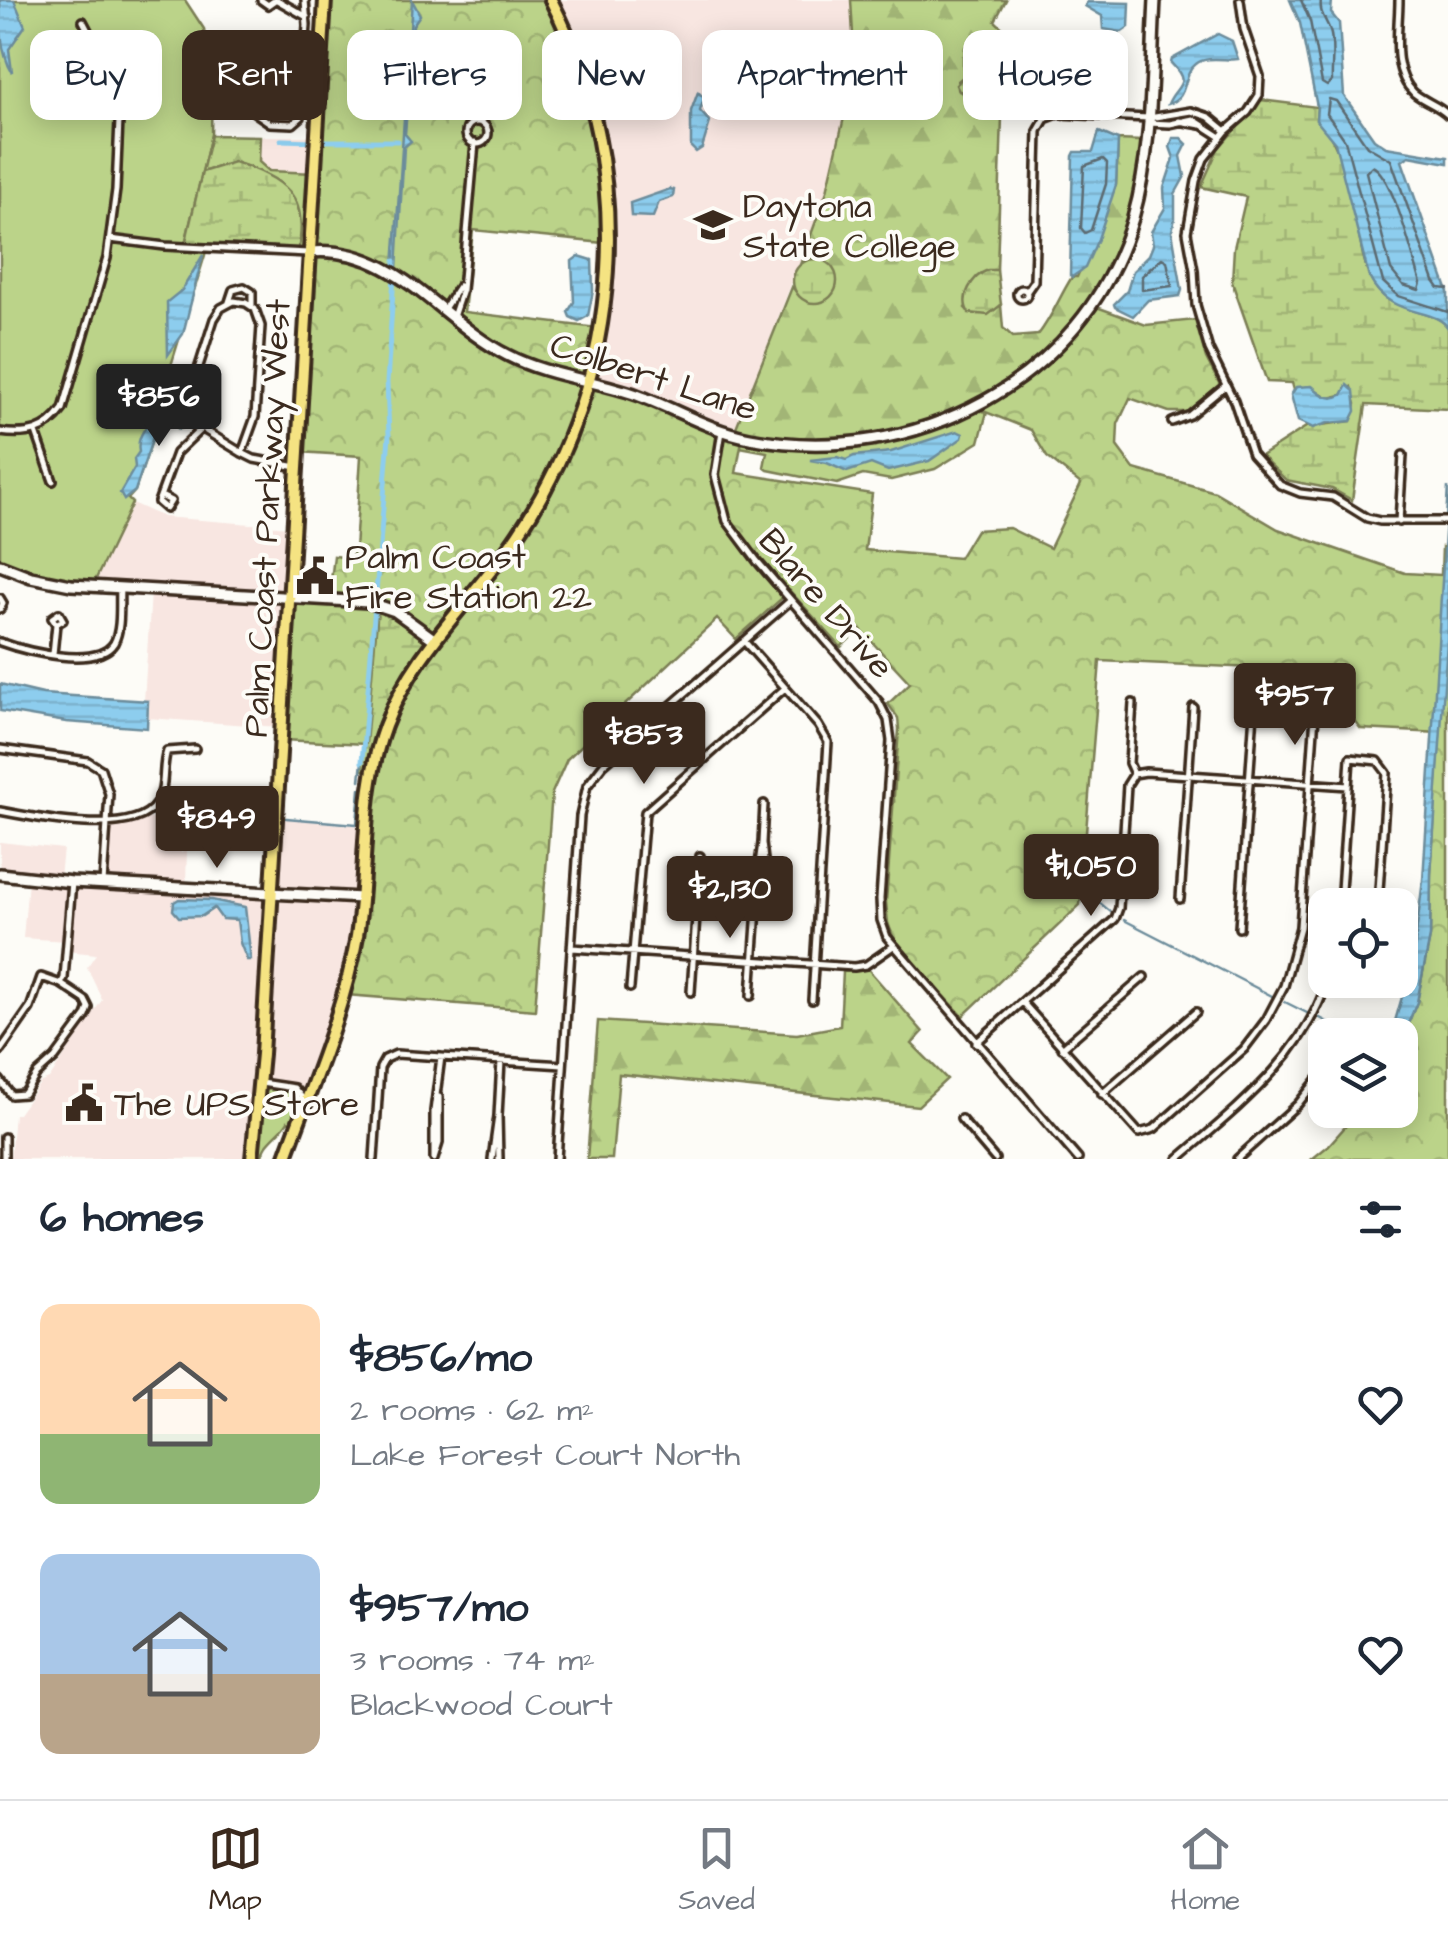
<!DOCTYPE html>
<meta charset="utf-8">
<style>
:root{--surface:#fff;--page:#f6f6f7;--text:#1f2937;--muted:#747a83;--line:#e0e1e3;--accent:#3b2a1e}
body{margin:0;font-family:"Architects Daughter",sans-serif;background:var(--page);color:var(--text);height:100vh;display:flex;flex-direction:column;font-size:38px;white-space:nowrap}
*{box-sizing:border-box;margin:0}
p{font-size:32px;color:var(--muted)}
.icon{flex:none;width:55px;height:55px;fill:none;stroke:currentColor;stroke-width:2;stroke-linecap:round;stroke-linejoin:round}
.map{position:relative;height:1159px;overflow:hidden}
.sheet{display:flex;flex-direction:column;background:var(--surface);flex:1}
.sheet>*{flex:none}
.guide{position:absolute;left:30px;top:30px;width:1390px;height:90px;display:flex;gap:20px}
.tools{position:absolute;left:1308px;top:888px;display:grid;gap:20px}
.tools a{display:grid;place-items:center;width:110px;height:110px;border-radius:20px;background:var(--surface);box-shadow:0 5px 25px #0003;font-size:50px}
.price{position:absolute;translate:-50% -85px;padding:0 22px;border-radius:10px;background:var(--accent);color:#fff;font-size:32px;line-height:65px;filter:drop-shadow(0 2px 5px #0008)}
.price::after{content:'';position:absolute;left:50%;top:60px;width:30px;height:22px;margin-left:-15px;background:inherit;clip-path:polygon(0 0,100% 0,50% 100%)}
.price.on{background:#222;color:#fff}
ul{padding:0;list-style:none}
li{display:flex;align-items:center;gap:30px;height:250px;padding:0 40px}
li span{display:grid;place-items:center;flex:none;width:280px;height:200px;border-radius:20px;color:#555}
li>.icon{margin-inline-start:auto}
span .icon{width:120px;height:120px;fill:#fffc;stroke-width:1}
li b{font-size:42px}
h2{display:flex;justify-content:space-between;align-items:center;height:120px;padding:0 40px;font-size:42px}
.pill{padding:0 35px;border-radius:20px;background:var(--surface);box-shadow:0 5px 25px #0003;font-size:35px;line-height:90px}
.pill.on{background:var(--accent);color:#fff}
.tabs{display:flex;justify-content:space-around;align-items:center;height:140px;border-top:2px solid var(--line);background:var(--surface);font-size:28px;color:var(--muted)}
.tabs a{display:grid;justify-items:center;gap:5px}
.tabs .on{color:var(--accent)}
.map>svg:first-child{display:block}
.built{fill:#f8e6e1}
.grass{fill:#bbd389;stroke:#7b7e54;stroke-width:2.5}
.forest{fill:url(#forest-firs);stroke:#7b7e54;stroke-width:2.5;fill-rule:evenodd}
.wetland{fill:url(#wetland-marsh);stroke:#7b7e54;stroke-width:2.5}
.park{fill:url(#park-crowns);stroke:#7b7e54;stroke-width:2.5}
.water{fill:url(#water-rules);stroke:#6c8c9b;stroke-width:2.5}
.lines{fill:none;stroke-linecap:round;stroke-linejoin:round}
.shore{stroke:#5c6b71;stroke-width:2.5}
.stream{stroke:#6c8c9b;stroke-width:2.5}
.canal{stroke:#8dcdee;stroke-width:5}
.street-casing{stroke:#3b2a1e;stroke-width:12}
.secondary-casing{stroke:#3b2a1e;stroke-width:16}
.primary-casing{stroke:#3b2a1e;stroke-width:18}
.street{stroke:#fdfcf7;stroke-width:5}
.secondary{stroke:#fdfcf7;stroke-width:9}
.primary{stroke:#f5e382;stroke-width:10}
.labels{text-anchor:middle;stroke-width:8;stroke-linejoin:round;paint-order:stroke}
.poi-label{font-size:35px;fill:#3b2a1e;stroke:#fdfcf7;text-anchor:start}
.street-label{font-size:35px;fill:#3b2a1e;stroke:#fdfcf7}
</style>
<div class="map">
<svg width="1448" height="1159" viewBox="0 0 1448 1159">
<defs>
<pattern id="forest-firs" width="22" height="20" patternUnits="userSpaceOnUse" patternTransform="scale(2.5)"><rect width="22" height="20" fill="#bbd389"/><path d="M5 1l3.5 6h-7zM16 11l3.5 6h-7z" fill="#a2b576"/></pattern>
<pattern id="wetland-marsh" width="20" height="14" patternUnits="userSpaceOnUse" patternTransform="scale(2.5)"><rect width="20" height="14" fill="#bbd389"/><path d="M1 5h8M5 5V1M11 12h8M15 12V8" fill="none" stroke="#a2b576"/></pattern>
<pattern id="park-crowns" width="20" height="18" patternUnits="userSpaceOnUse" patternTransform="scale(2.5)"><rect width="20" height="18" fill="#bbd389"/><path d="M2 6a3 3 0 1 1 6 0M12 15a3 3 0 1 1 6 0" fill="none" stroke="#a2b576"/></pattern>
<pattern id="water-rules" width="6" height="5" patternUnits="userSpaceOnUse" patternTransform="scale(2.5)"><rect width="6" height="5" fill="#8dcdee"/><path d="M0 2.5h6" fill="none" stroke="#7bb0cc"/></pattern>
</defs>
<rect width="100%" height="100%" fill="#fdfcf7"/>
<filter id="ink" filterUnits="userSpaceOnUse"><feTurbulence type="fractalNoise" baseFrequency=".01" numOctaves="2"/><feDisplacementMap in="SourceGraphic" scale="20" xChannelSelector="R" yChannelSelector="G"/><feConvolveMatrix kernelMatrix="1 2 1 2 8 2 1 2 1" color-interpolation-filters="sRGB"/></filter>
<g filter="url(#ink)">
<!-- built -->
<path class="built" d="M 553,0 L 851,0 L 855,69 L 827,191 L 735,430 L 704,423 L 594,379 L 611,273 L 611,204 Z
M 260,136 L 317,136 L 314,173 L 269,171 L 259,162 Z
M 132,503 L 163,517 L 290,527 L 287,595 L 94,583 Z
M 151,592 L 287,600 L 279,727 L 147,718 L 148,702 L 144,701 Z
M 109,817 L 187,820 L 187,826 L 179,827 L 181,853 L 187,850 L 186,883 L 106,881 Z
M 279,818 L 361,826 L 357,895 L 275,891 Z
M 0,842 L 63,849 L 60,877 L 0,871 Z
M 28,881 L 110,890 L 267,898 L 248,1159 L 10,1159 L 14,1114 L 18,1114 L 41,1082 L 49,1079 L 102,1000 L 87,967 L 96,954 L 65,951 L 65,941 L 23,938 Z
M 274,897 L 357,903 L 348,963 L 306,1089 L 264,1080 Z"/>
<!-- grass -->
<path class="grass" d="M 0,0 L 185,0 L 204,29 L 212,82 L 211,135 L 185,244 L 206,247 L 205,255 L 162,395 L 170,404 L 184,406 L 186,421 L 183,428 L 179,429 L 167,418 L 159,419 L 135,491 L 128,499 L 132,503 L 94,583 L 39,576 L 0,562 Z
M 978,409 L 987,412 L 979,442 L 935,469 L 891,480 L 863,475 L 837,484 L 768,470 L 764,467 L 767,452 L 740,447 L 742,440 C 825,454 901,445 978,409 Z
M 271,1086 L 293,1090 L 299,1099 L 291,1123 L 288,1121 C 280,1135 264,1141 261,1159 L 258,1159 L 263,1094 Z"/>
<!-- forest -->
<path class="forest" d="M 851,0 L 1006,0 L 995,21 L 1010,35 L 1018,59 L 1003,86 L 997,270 L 993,270 L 965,308 C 974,319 991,313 1001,305 L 1003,328 L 1013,337 L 1038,335 C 1053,316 1059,297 1072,277 L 1077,277 L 1116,185 L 1118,140 L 1142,141 C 1132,236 1093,326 1012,382 C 998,392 980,399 965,407 C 929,425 890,439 849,441 C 810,444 772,438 735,430 L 792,287 L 801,297 L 822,260 L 811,258 L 801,262 L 827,191 L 855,70 ZM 963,57 L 1005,72 L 974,83 L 962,93 L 957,88 L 958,81 L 963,77 Z
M 211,135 L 260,136 L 259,162 L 269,171 L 314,173 L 308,251 L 298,250 L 303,226 L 252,168 L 234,162 L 202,172 Z
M 868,969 L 923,1032 L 912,1044 L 947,1079 L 918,1106 L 619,1074 L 612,1159 L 587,1159 L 598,1021 L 797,1034 L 840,1026 L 843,972 Z"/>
<!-- wetland -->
<path class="wetland" d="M 990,36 C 1008,40 1018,48 1011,68 C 996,79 979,80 965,92 L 959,91 L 956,85 L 963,77 L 965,47 L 973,38 Z
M 1261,100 L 1317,107 L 1316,120 C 1350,145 1354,233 1368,273 C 1385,319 1436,306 1448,328 L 1448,409 L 1366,405 L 1352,500 L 1332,489 L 1286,480 L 1261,456 L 1306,427 L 1351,421 L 1356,404 L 1351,387 L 1342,395 L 1329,398 L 1310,386 L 1294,390 L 1292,383 L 1267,382 L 1232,282 L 1234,248 L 1246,197 L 1201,187 L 1218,149 Z
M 234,162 C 284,178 310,195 298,250 L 185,245 L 202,172 Z
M793 281a22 22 0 1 1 44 0a22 22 0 1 1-44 0Z
M 988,270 L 997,270 L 1001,305 L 988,315 L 969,313 C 959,298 972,276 988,270 Z
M 378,607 L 431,641 L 371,772 L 362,770 Z"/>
<!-- park -->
<path class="park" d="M 328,0 L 547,0 C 583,82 602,154 604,243 L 473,230 L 464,312 L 598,328 L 569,438 L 507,545 L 435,637 L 396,608 L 329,597 L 334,556 L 351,558 L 355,550 L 361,456 L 300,452 Z
M 1094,306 L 1146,325 L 1195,320 L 1206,358 L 1220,385 L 1188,412 L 1169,412 L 1130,398 L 1118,424 L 1117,446 L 1134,469 L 1215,492 L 1278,529 L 1405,573 L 1441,575 L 1442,547 L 1448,548 L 1448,1159 L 1312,1159 L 1328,1146 L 1360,1110 L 1400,1110 L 1400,1043 L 1417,1002 L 1430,937 L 1431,874 L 1440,733 L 1361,729 L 1324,682 L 1324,671 L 1100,661 L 1080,905 L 963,1016 L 895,942 L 888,923 L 886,902 L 899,729 L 898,718 L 888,704 L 910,683 L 860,629 L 841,647 L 790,591 L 736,639 L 717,619 L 567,759 L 552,793 L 535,1010 L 347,995 L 376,773 L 394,712 L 424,659 L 529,526 L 576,435 L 592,385 C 643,401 690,424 742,440 L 736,473 L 872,494 L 865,550 L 959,558 L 976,530 L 1009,528 L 1050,548 L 1081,484 L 1047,457 L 1031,430 L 978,409 L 1038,368 Z
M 295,601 L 378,607 L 366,744 L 283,740 L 291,605 Z"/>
<!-- water -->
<path class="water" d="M 0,0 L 14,0 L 25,26 L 9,49 L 12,72 C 0,52 0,24 0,0 Z
M 412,0 L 420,15 L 413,25 L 412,42 L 487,47 L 505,52 L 502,78 L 502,51 L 412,44 L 405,134 L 411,141 L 404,147 L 397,269 L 394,267 Z
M 1290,0 L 1332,0 L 1331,13 L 1339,23 L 1344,96 L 1374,139 L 1386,147 L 1448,157 L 1448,163 L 1409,156 L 1402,161 L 1448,292 L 1448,328 C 1435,306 1390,320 1369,277 L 1335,143 L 1316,120 L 1317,107 L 1300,23 Z
M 1087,2 L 1130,3 L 1129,27 L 1122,32 L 1103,29 L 1102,16 L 1085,6 Z
M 1218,34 L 1232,41 L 1238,59 C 1227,61 1206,55 1196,64 C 1181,75 1190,98 1168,104 C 1175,85 1193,85 1171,63 L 1172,59 Z
M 698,92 L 704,98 L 700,111 L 710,122 L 702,148 L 696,152 L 691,147 L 691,111 Z
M 1099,132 L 1118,140 L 1116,185 L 1098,239 L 1085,268 L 1072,277 L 1070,275 L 1073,156 L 1075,152 L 1093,152 Z
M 1173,138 L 1181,138 L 1187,144 L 1181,156 L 1185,176 L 1175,194 L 1175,218 L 1172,231 L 1182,290 L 1180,296 L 1148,300 L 1133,316 L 1115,307 L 1114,304 L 1127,291 L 1133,271 L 1149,255 L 1153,245 L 1151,232 L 1165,208 L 1164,188 L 1174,158 L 1170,147 Z
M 670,189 L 674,190 L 673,197 L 659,202 L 653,217 L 631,216 L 630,203 Z
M 203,255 L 183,334 L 168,355 L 167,302 L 182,290 Z
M 579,256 L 592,260 L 593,291 L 588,316 L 579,321 L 570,317 L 568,312 L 574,302 L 572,261 Z
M 156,385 L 162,388 L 165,401 L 183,405 L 186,423 L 179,429 L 167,418 L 159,419 L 135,491 L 124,500 L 120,493 L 135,467 L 134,459 L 139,452 C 136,435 147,429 152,415 C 156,403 147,397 156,385 Z
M 1347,385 L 1354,391 L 1356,411 L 1351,421 L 1328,423 L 1313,428 L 1298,421 L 1291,395 L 1296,387 L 1312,386 C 1321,394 1329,402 1342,395 Z
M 957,431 L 963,434 L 962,438 L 929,461 L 888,471 L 871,464 L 847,472 L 827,463 L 810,460 L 837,457 L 846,460 L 854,456 L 891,452 Z
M 1448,487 L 1448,628 L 1431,874 L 1430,937 L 1417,1002 L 1400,1043 L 1400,1035 L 1391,1035 L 1413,959 L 1423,880 Z
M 0,684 L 43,694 L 148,701 L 147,728 L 66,722 L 0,711 Z
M 179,899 L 212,900 L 245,907 L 251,960 L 247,960 L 240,943 L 237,920 L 222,919 L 214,908 L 202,916 L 179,917 L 173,910 L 174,902 Z"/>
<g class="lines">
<!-- shore -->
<path class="shore" d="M 1301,0 L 1310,21 L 1322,83 L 1327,86 L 1332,81 C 1331,66 1335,45 1330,31 C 1326,18 1319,15 1321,0
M 1103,159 L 1107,163 L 1106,184 L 1091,230 L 1085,233 L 1081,228 L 1084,166 Z
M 1372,166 C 1393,174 1413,259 1421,283 L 1419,290 L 1403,285 L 1391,270 L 1366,172 Z
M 1162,258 L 1167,261 L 1172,286 L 1142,290 L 1142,276 Z
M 1448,289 L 1439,288 L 1434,281 L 1391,160 L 1367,146 L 1336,101 L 1329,99 L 1327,114 L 1345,140 L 1383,282 L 1398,296 L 1448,312"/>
<!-- stream -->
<path class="stream" d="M 360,780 L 362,762
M 286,818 L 357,824 L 360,789
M 1091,896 L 1111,912
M 1124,920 L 1274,997
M 1285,1002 L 1307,1013
M 1320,1018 L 1352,1035"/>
<!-- canal -->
<path class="canal" d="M 281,140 L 312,141
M 325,141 L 398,141
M 362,762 L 389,436 L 387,382 L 395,261"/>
<!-- street casing -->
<g class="street-casing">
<path id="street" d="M 261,0 L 268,5 L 275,0
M 277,0 L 307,17
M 1240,0 L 1244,29 L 1260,76 L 1259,95 L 1248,112 L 1226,131 L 1204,159 L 1196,181 L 1187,232 L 1194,270 L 1196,305 L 1209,350 L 1234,401 L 1252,454 L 1280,485 L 1300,493 L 1333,497 L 1367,518 L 1380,521 L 1448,521
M 1399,0 C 1399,30 1390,70 1414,93 C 1425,102 1438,105 1448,115
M 1051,36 L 1082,49 L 1091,58 L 1090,115
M 240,50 C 264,50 279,65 303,64
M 254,112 L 270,123 L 293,124 L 301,117 L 307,25 L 305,0
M 1179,121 L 1201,125
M466 133a11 11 0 1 1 22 0a11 11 0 1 1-22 0Z
M 1148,123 L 1170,124 L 1193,119 L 1221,137
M 110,239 L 165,246 L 308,253
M1017 294a5 5 0 1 1 10 0a5 5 0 1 1-10 0Z
M 1027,291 L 1034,281 L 1038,131 L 1045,119 L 1058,114 L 1149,118 L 1191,111 L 1209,117 L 1226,131
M 229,302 L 233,290 L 244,287 L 252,292 L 252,305
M 444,309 L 459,286
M 453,317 L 462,290 L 475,143
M 1172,422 L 1190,415 L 1225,386
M 722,431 L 715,475 L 727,521 L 757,561 L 879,702 L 888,720 L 891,741 L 880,899 L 881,920 L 887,937 L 1078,1159
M 0,432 C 27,436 47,432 63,409 L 107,258 L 116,190 L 119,120 L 116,93 L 107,67 L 83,21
M 36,432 L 53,481
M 242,453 L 255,417 L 261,326 L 255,309 L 246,303 L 234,301 L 221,308 L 214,319 L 194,382 L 197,416 L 206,431 L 242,453 L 254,459 L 297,467
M 163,497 L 171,501 L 166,509 L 158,502 L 176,453 L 202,428
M 1399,522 L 1403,455
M 0,598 L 3,603 L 0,609
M 744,641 L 818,725 L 828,742 L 812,1000
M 0,642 C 25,651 97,670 114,643 C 122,628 119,604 120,588
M 53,654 L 56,624 L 52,618 L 59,613 L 63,620 L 56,624
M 1133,703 L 1129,763 L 1134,774
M 0,749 L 88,761 L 101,769 L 109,794 L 103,883
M 1134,774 L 1146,772 L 1348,786
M 160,796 L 191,798
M 0,811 C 36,818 134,838 156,804 C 167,788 161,768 167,751 L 195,749
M 762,843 L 764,804
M 1180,899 L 1193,707
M 1340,905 L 1350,758 L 1378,761 L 1387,773 L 1378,905
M 1239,928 L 1254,712
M 572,948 L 854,967 L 866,965 L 892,947
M 630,988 L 645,812 L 785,688
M 691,992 L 700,856
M 1363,993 L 1368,980
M 751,996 L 757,908 L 755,891 L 762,843 L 764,860 L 757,908
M 1022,1002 L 1139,1133 L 1154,1129 L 1244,1049 L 1266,1020 L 1284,986 L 1300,927 L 1315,715
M 976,1043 L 1115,919 L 1119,908 L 1127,785 L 1134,774
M 1062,1048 L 1144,977
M 0,1051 L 30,1008 L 41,977 L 61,984 L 64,978 L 72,882
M 0,1080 L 11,1095 L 24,1094 L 37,1074 L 55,1058 L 86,1016 L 89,1008 L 85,1000 L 61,984
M 261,1083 L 294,1088 L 304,1100
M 1102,1094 L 1196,1012
M 498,1116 L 501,1061
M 961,1119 L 995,1159
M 4,1159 L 4,1137
M 374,1159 L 380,1068 L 385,1059 L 396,1054 L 563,1065
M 434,1159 L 434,1111 L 441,1057
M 434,1159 L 439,1143 L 439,1097
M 492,1159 L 498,1116 L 499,1159
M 557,1159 L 580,816 L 587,786 L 603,765 L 790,601
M 1178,1159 C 1238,1107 1302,1059 1328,980
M 1237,1159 L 1298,1104 L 1325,1070"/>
</g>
<!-- secondary casing -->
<g class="secondary-casing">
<path id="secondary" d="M 311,252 C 395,245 440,321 507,355 C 547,376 595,380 637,395 C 676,409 708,430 750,438 C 912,469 1085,382 1133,218 C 1153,148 1151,72 1155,0
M 0,565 L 31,577 L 71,585 L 368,602 L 395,611 L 435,640
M 0,874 L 72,882 L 361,898"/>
</g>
<!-- primary casing -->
<g class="primary-casing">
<path id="primary" d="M 252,1159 L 262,1054 L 325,0
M 285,1159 C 311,1086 344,1012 357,936 C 368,866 360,793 385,726 C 413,651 475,598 518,534 C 624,377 638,169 551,0"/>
</g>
<!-- street -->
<use href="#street" class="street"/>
<!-- secondary -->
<use href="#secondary" class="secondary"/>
<!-- primary -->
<use href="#primary" class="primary"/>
</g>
</g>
<!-- icons -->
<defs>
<g id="university-bare" transform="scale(3)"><path d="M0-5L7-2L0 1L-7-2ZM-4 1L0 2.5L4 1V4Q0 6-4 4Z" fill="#3b2a1e" stroke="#fdfcf7" stroke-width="2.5" paint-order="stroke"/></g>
<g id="civic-bare" transform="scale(3)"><path d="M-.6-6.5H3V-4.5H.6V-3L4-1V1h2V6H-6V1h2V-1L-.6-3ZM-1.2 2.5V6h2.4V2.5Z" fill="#3b2a1e" stroke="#fdfcf7" stroke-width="2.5" paint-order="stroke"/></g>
</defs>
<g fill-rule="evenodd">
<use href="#university-bare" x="713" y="225"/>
<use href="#civic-bare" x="315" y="576"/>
<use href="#civic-bare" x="84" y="1103"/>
</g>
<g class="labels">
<!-- poi labels -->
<g class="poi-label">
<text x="743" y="217">Daytona<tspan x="743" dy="40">State College</tspan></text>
<text x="345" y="568">Palm Coast<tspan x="345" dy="40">Fire Station 22</tspan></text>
<text x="114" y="1115">The UPS Store</text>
</g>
<!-- street labels -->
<g class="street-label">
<text transform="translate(654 376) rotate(18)" y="12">Colbert Lane</text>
<text transform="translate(266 518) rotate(-87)" y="12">Palm Coast Parkway West</text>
<text transform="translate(827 603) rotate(49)" y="12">Blare Drive</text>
</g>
</g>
</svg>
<div class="tools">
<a><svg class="icon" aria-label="locate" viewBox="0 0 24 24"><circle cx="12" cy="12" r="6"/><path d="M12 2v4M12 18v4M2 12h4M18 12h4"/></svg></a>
<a><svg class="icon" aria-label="layers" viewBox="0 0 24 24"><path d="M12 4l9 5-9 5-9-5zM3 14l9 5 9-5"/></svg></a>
</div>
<b class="price on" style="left:159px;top:449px">$856</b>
<b class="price" style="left:1295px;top:748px">$957</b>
<b class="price" style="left:644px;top:787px">$853</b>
<b class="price" style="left:217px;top:871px">$849</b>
<b class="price" style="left:1091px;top:919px">$1,050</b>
<b class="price" style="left:730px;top:941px">$2,130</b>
<div class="guide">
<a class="pill">Buy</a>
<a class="pill on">Rent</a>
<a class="pill">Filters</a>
<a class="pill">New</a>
<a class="pill">Apartment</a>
<a class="pill">House</a>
</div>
</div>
<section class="sheet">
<h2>6 homes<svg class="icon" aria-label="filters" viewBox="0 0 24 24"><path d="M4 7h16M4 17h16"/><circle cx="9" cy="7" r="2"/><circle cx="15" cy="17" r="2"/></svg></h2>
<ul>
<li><span style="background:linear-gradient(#ffd9b3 65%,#8fb573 0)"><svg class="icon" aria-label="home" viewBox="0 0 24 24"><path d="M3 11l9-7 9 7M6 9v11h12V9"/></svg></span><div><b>$856/mo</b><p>2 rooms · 62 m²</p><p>Lake Forest Court North</p></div><svg class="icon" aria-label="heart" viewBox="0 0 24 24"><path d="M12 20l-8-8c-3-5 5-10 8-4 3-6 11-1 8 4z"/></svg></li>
<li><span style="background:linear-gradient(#a9c7e8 60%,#b9a48a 0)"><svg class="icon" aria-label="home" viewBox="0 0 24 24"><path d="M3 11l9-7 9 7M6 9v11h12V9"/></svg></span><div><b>$957/mo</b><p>3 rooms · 74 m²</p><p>Blackwood Court</p></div><svg class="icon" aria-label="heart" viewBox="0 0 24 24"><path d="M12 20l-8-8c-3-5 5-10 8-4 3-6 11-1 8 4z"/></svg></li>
</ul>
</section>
<nav class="tabs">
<a class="on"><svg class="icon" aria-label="map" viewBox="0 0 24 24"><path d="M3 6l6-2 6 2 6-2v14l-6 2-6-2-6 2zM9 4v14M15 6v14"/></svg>Map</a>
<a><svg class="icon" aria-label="saved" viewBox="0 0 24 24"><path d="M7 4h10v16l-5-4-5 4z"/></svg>Saved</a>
<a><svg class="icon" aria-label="home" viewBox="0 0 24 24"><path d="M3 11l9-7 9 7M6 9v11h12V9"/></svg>Home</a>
</nav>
